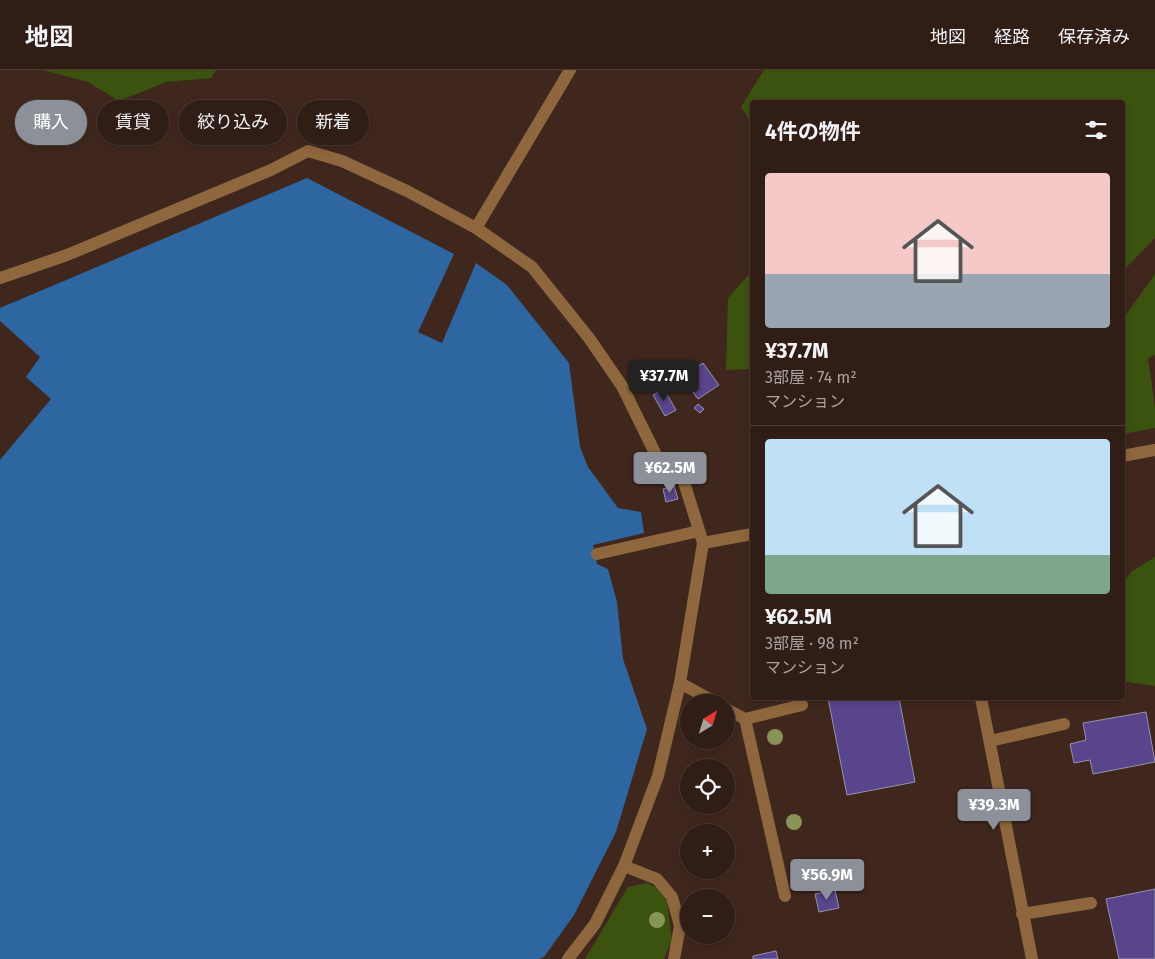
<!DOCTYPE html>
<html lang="ja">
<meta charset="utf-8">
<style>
:root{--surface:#301d16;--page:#38261f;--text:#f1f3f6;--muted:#a8a2a1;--line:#4b3b35;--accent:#8c9099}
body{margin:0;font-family:"Fira Sans","Noto Sans JP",sans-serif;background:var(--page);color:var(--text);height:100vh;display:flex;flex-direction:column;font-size:19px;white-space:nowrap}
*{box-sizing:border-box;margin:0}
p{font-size:16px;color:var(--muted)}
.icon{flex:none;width:28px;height:28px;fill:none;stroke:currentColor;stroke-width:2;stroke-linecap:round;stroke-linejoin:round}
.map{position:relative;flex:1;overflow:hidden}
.details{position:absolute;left:750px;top:30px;width:375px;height:600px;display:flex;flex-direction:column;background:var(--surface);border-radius:5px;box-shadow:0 2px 8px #0003,0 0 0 1px var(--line)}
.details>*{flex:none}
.banner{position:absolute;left:15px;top:30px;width:475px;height:45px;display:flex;gap:10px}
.needle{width:32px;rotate:38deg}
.fabs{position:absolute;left:680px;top:624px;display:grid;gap:10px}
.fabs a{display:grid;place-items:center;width:55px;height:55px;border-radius:50%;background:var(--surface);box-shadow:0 2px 8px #0003,0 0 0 1px var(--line);font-size:25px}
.price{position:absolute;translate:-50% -42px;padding:0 11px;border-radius:5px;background:var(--accent);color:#fff;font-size:16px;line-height:32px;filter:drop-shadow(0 1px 2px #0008)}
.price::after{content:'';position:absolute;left:50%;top:30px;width:15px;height:11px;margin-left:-8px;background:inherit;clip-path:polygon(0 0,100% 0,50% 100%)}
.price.current{background:#222;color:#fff}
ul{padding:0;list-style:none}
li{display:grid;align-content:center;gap:10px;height:265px;padding:0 15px}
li+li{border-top:1px solid var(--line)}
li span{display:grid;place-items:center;height:155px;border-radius:5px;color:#555}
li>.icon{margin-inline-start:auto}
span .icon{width:90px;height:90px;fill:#fffc;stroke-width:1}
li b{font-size:21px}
h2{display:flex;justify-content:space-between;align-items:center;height:60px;padding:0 15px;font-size:21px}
.pill{padding:0 18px;border-radius:22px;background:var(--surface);box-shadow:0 2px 8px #0003,0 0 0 1px var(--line);font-size:18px;line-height:45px}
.pill.current{background:var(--accent);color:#fff}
header{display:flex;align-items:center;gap:30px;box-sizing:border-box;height:70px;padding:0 25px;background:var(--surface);border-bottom:1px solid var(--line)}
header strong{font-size:24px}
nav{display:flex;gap:28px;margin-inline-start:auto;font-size:18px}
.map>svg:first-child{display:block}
.green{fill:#3b530f}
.water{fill:#2e66a1}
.building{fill:#58458b;stroke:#9792ad}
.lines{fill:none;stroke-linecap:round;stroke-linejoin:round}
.minor{stroke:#8f673e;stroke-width:12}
.tree{fill:#889456}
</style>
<header>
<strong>地図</strong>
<nav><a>地図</a><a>経路</a><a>保存済み</a></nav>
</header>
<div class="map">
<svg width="1155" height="889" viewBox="0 0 1155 889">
<rect width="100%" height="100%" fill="#40271e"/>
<!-- green -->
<path class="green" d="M 43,0 L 216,0 L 211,8 L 166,12 L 119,31 L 88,12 Z
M 764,0 L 1155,0 L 1155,168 L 1123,201 L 1122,32 L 752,32 L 752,54 L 741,37 Z
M 752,201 L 752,299 L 726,300 L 728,228 Z
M 1155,204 L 1155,285 L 1148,288 L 1155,337 L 1155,358 L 1123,364 L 1123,249 Z
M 1155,487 L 1155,616 L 1122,611 L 1123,514 L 1131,502 Z
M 647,813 L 657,818 L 667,831 L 672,870 L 664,889 L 585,889 L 628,817 Z"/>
<!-- water -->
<path class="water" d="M 307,108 L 454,184 L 418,262 L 442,273 L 476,193 L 507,215 L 569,293 L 580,377 L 588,397 L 618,438 L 641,442 L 644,463 L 593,475 L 597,494 L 608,499 L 617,532 L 623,589 L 647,659 L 616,762 L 574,845 L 544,887 L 539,889 L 0,889 L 0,390 L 51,329 L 26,307 L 40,287 L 0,251 L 0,238 Z"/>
<!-- building -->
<path class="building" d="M 703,293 L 719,315 L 698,329 L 682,307 Z
M 664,319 L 676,340 L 665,346 L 653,325 Z
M 698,334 L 704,339 L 700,343 L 694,338 Z
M 674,416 L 678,429 L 666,432 L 663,419 Z
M 828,628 L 899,628 L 915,712 L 847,725 Z
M 1146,642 L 1155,692 L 1093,704 L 1090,690 L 1074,693 L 1070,674 L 1086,670 L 1083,653 Z
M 1155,819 L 1155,889 L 1119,889 L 1106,829 Z
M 835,820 L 839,838 L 819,842 L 815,824 Z
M 776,881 L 778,889 L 753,889 L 753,886 Z"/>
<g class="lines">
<!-- minor -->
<path class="minor" d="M 476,158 L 570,0
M 0,208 L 67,185 L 271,100 L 308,81 L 342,91 L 407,121 L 476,158 L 532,197 L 589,268 L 622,316 L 659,391 L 679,396 L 703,473 L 680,613 L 658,706 L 624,796 L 595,854 L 568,889
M 1122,386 L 1155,380
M 703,473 L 752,464
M 597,484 L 699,461
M 680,613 L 715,632
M 981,628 L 1032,889
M 726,639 L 745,649 L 785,826
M 745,649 L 802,635
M 990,671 L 1064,654
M 624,796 L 657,809 L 672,827 L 680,856 L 674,889
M 1022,844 L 1091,833"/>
</g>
<!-- trees -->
<g class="tree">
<circle cx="775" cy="667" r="8"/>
<circle cx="794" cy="752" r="8"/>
<circle cx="657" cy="850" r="8"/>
</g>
</svg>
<div class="fabs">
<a><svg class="needle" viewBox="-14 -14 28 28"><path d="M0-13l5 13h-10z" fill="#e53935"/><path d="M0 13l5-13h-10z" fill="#a8a2a1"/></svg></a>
<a><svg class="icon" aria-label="locate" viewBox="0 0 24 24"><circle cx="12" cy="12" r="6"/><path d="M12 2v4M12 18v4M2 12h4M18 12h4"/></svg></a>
<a>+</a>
<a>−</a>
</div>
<b class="price current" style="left:664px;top:332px">¥37.7M</b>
<b class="price" style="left:670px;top:424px">¥62.5M</b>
<b class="price" style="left:994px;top:761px">¥39.3M</b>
<b class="price" style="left:827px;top:831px">¥56.9M</b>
<div class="banner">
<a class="pill current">購入</a>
<a class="pill">賃貸</a>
<a class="pill">絞り込み</a>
<a class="pill">新着</a>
</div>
<section class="details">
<h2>4件の物件<svg class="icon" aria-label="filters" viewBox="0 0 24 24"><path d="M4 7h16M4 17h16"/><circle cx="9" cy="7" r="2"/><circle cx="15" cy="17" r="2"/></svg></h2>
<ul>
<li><span style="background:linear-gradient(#f6c9c9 65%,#9aa5b1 0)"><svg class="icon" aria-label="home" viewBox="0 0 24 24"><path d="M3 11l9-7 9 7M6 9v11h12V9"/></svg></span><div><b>¥37.7M</b><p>3部屋 · 74 m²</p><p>マンション</p></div></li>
<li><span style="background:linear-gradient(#bfe0f5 75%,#7fa58c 0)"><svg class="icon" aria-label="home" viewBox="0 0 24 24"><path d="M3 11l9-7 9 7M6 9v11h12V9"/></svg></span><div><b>¥62.5M</b><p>3部屋 · 98 m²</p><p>マンション</p></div></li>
</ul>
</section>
</div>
